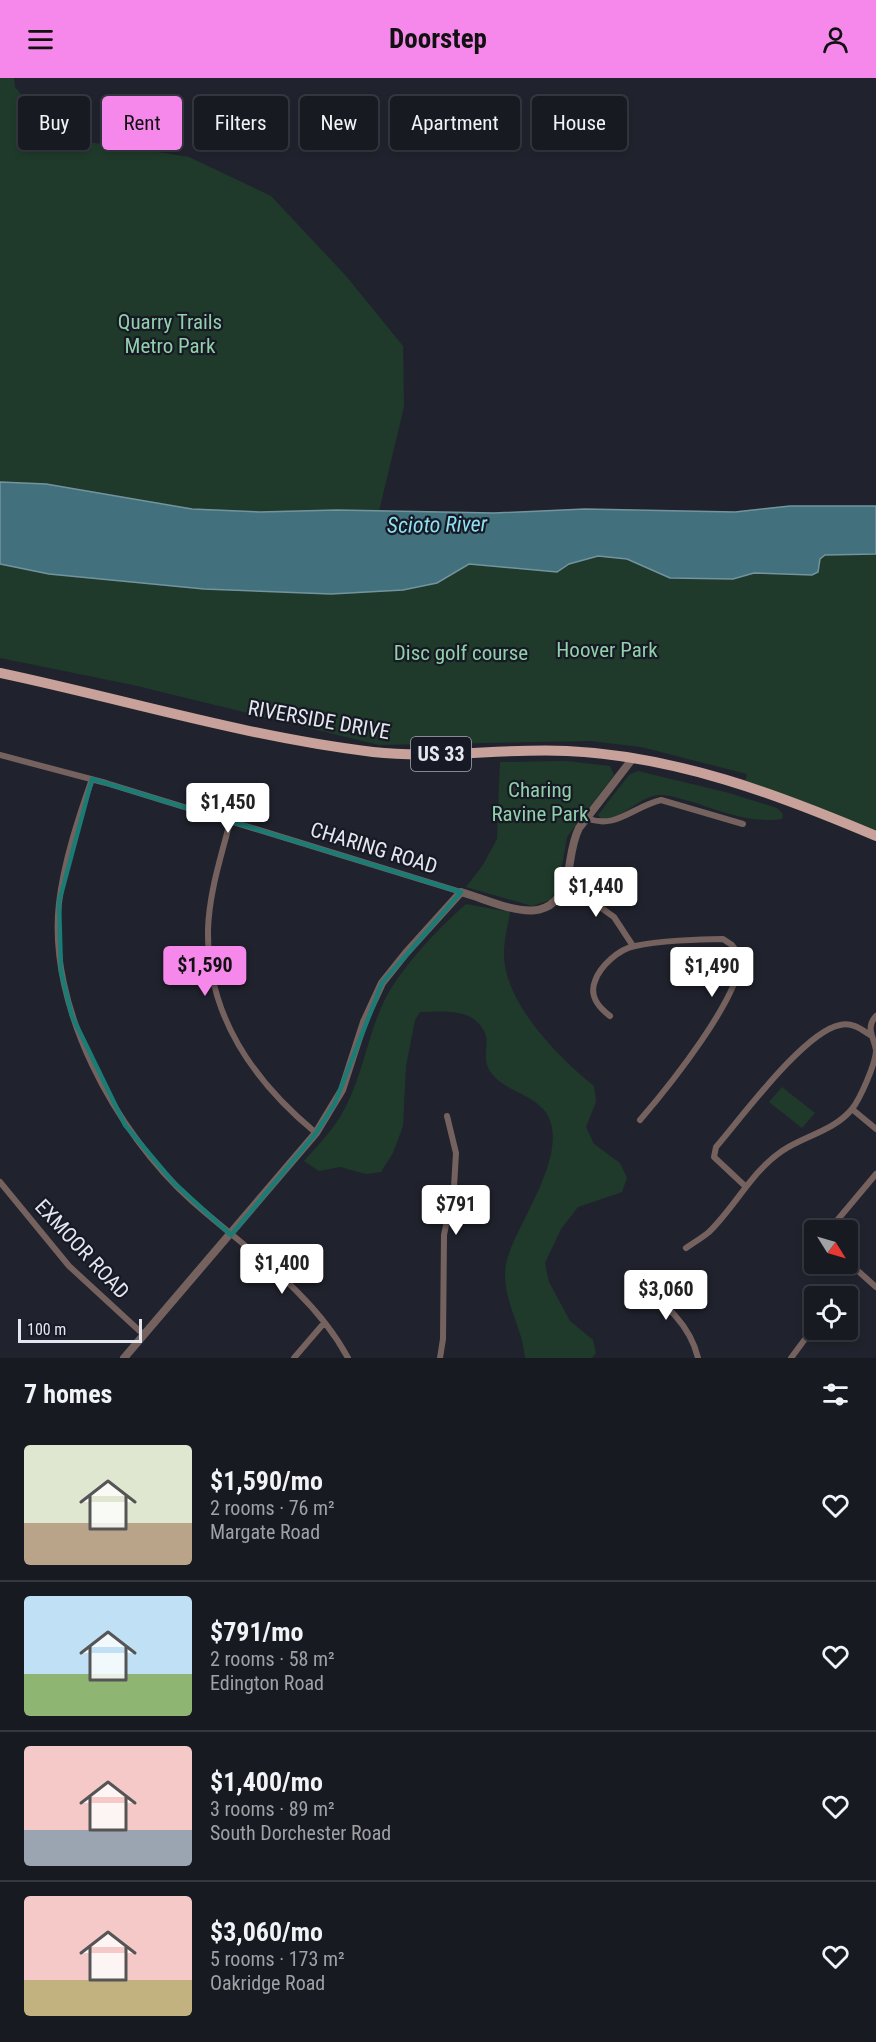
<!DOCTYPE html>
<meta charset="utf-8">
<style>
:root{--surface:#181a22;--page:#25272f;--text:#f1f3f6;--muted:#9fa1a5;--line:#363840;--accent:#f688ec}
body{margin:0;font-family:"Roboto Condensed",sans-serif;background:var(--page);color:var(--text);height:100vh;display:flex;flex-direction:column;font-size:22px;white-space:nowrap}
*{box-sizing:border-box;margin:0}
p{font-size:20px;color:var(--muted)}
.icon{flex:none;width:33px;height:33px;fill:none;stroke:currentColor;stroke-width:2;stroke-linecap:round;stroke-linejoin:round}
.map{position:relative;height:1280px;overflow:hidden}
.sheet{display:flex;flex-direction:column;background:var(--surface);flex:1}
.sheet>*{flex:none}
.hud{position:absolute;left:18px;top:18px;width:840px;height:54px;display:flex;gap:12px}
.needle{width:39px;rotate:127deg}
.tools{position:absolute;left:804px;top:1142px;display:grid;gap:12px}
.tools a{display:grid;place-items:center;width:54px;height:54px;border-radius:6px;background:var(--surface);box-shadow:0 3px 9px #0003,0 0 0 2px var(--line);font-size:30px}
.scale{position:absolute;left:18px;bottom:15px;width:124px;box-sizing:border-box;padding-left:6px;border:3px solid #e5e7ef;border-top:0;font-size:16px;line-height:21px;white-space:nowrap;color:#e5e7ef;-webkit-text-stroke:4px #171a24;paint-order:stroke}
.price{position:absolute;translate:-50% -51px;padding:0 14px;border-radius:6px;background:#fff;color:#222;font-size:20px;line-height:39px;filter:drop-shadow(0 2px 3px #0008)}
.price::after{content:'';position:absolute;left:50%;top:36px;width:18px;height:14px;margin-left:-9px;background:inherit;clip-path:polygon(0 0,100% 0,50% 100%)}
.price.selected{background:var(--accent);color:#111}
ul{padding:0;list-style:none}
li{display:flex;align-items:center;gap:18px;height:150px;padding:0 24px}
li+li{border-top:2px solid var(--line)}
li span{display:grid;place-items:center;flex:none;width:168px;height:120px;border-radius:6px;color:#555}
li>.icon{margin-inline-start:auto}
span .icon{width:72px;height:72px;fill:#fffc;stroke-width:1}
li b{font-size:26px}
h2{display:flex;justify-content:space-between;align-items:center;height:72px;padding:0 24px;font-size:26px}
.pill{padding:0 21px;border-radius:6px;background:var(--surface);box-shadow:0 3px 9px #0003,0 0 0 2px var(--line);font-size:21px;line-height:54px}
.pill.selected{background:var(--accent);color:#111}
header{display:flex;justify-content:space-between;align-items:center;height:78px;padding:0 24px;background:var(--accent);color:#111;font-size:27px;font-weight:700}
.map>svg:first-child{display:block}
.green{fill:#1f3a2a}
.water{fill:#42717d;stroke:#73949f;stroke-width:1.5}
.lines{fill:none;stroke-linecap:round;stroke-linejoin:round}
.minor{stroke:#75625f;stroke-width:6}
.tertiary{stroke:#75625f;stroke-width:8}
.primary{stroke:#c7a19a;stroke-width:10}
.marked{fill:none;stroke:#1a7c74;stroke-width:4.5;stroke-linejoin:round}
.labels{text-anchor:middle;stroke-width:4.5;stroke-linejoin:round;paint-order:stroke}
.shield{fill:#171a24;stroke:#a7aab2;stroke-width:1.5}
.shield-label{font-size:20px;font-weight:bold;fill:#e5e7ef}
.park-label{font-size:21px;fill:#91d0aa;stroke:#171a24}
.street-label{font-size:21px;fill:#e5e7ef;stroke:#171a24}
.water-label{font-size:22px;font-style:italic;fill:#8edff4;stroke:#171a24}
</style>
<header><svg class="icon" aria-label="menu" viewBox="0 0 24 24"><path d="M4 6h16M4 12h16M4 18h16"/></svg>Doorstep<svg class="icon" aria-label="person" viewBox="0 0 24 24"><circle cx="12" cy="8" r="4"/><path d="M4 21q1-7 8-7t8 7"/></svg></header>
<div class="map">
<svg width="876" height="1280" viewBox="0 0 876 1280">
<rect width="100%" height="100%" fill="#20232d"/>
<!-- green -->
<path class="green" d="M 0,0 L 14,0 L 15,9 L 58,61 L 121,68 L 189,79 L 271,118 L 346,198 L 403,268 L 404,329 L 379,433 C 316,431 252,439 191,431 C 127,422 65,406 0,404 Z
M 876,476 L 876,758 L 744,707 L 747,696 L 641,669 L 590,663 L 379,667 L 133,607 L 0,580 L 0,486 L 49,496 L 204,511 L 331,516 L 403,512 L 437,505 L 469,486 L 557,494 L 569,486 L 598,478 L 627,481 L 670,500 L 733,501 L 754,495 L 812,497 L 818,494 L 820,481 L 825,477 Z
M 566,683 L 610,688 L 614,697 L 567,759 L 559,806 L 550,822 L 532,828 L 466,809 L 483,787 L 497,761 L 500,684 Z
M 638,693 L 729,715 L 777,730 L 783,736 L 782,741 C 752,745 724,735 696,725 C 684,722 672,717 660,717 C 638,718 623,743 601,740 L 598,737 L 629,697 Z
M 466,826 L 510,834 C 508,847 504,861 504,875 C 503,924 559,980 594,1008 L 596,1024 L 586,1049 L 594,1066 L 620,1085 L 627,1100 L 622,1114 L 578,1129 L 561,1151 L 545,1185 L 549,1204 L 570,1243 L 593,1262 L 596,1275 L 592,1280 L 525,1280 C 523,1248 498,1216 507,1182 C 517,1145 567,1080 549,1040 C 537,1014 497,1014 487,987 C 484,977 489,964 485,955 C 474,929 442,934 420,934 L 415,942 L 406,988 L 403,1048 L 393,1075 L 381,1094 L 366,1096 L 340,1089 L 319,1093 L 304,1083 C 320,1065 336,1049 346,1028 C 365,991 369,948 390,912 C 410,880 439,850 466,826 Z
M 782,1009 L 815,1035 L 802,1050 L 769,1024 Z"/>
<!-- water -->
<path class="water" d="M 0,404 L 46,406 L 192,431 L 260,434 L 337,432 L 494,435 L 585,431 L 735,434 L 790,428 L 876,428 L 876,476 L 825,477 L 820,481 L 818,494 L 812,497 L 754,495 L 733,501 L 670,500 L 627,481 L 598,478 L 569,486 L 557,494 L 469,486 L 437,505 L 403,512 L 331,516 L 204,511 L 49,496 L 0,486 Z"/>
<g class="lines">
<!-- minor -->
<path class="minor" d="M 0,677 L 106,705 L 461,814
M 92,701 C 78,741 64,783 59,825 C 47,929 116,1055 192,1123 C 246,1171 313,1214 348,1280
M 586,740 C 616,752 632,729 661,722 L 743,746
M 230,744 C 221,779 209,815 208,852 C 207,938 253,1003 316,1055
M 565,804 L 614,839 L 633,868
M 610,938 C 598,929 589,918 595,903 C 600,888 619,871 635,868 C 658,863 699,861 723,861 L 732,867 L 740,877 C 745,915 665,1013 640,1042
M 852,1031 L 876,1051
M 0,1104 L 69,1188 L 144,1257
M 745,1108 L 714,1079 L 716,1069 C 742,1039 804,954 840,947 C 852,944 861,951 870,957
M 829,1152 L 876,1096
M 686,1170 C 693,1165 702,1160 709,1154 C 735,1129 751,1094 782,1073 C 804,1058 834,1053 852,1031 C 860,1021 876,985 876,972 C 874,959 865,950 876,938
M 848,1184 L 876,1209
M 639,1206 C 665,1226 690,1246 698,1280
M 294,1280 L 324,1245
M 440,1280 L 443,1261 L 444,1157 L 454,1109 L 456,1075 L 447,1038
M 791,1280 L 814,1249"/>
<!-- tertiary -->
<path class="tertiary" d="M 124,1280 L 316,1055 L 342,1012 L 364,944 L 382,905 L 406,875 L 461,814 C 500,825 552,856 567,800 C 571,783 571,766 579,750 L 633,680"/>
<!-- primary -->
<path class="primary" d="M 0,595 C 123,621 247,659 373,674 C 437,681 503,670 567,673 C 676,678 777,716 876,758"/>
</g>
<!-- marked area -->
<path class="marked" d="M 92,701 L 461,814 L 382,905 L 335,1025 L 316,1055 L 231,1157 L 174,1105 L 125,1047 L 72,938 L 61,894 L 59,824 Z"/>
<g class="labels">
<!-- shield labels -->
<rect class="shield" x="411" y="659" width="60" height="34" rx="4.5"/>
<g class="shield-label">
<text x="441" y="683">US 33</text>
</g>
<!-- park labels -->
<g class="park-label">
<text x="170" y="251">Quarry Trails<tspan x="170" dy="24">Metro Park</tspan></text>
<text x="607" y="579">Hoover Park</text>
<text x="461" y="582">Disc golf course</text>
<text x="540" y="719">Charing<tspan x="540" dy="24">Ravine Park</tspan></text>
</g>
<!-- street labels -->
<g class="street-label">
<text transform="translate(319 642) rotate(10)" y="7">RIVERSIDE DRIVE</text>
<text transform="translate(374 770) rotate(17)" y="7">CHARING ROAD</text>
<text transform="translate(82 1171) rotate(47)" y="7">EXMOOR ROAD</text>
</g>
<!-- water labels -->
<g class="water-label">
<text transform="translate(437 446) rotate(-1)" y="8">Scioto River</text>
</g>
</g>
</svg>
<div class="tools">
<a><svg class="needle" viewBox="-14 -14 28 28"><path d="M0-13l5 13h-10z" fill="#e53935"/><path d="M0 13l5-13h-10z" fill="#9fa1a5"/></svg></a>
<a><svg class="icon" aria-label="locate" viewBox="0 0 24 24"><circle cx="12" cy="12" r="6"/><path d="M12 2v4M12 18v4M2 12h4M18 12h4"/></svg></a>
</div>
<div class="scale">100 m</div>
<b class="price" style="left:228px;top:756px">$1,450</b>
<b class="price" style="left:596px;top:840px">$1,440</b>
<b class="price selected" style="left:205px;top:919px">$1,590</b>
<b class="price" style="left:712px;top:920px">$1,490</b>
<b class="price" style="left:456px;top:1158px">$791</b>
<b class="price" style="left:282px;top:1217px">$1,400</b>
<b class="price" style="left:666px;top:1243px">$3,060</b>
<div class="hud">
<a class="pill">Buy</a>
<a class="pill selected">Rent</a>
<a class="pill">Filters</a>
<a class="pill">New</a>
<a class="pill">Apartment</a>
<a class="pill">House</a>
</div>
</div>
<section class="sheet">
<h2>7 homes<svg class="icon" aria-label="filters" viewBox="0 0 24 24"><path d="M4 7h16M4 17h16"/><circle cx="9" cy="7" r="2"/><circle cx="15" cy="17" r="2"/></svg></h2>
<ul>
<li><span style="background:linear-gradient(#dfe7d0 65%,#b9a48a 0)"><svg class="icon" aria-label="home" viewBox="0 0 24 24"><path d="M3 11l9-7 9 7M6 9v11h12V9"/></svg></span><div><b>$1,590/mo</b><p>2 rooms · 76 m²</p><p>Margate Road</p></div><svg class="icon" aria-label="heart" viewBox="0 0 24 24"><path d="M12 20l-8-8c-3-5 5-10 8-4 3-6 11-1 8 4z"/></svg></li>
<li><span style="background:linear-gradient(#bfe0f5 65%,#8fb573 0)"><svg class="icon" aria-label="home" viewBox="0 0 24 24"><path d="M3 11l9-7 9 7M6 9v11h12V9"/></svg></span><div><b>$791/mo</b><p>2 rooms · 58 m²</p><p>Edington Road</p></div><svg class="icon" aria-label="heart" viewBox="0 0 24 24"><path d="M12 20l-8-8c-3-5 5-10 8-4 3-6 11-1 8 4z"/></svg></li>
<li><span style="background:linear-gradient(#f6c9c9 70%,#9aa5b1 0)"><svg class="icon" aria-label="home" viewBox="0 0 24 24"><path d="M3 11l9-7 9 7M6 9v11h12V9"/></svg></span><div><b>$1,400/mo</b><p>3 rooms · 89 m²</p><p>South Dorchester Road</p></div><svg class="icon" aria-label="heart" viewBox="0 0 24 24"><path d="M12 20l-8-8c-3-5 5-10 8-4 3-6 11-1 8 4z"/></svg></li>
<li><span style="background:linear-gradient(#f6c9c9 70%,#c2b280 0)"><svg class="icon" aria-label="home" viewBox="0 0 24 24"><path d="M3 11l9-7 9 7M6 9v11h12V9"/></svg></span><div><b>$3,060/mo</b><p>5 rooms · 173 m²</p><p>Oakridge Road</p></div><svg class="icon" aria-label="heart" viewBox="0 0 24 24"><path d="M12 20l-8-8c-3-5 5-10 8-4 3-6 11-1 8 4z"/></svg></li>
</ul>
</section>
